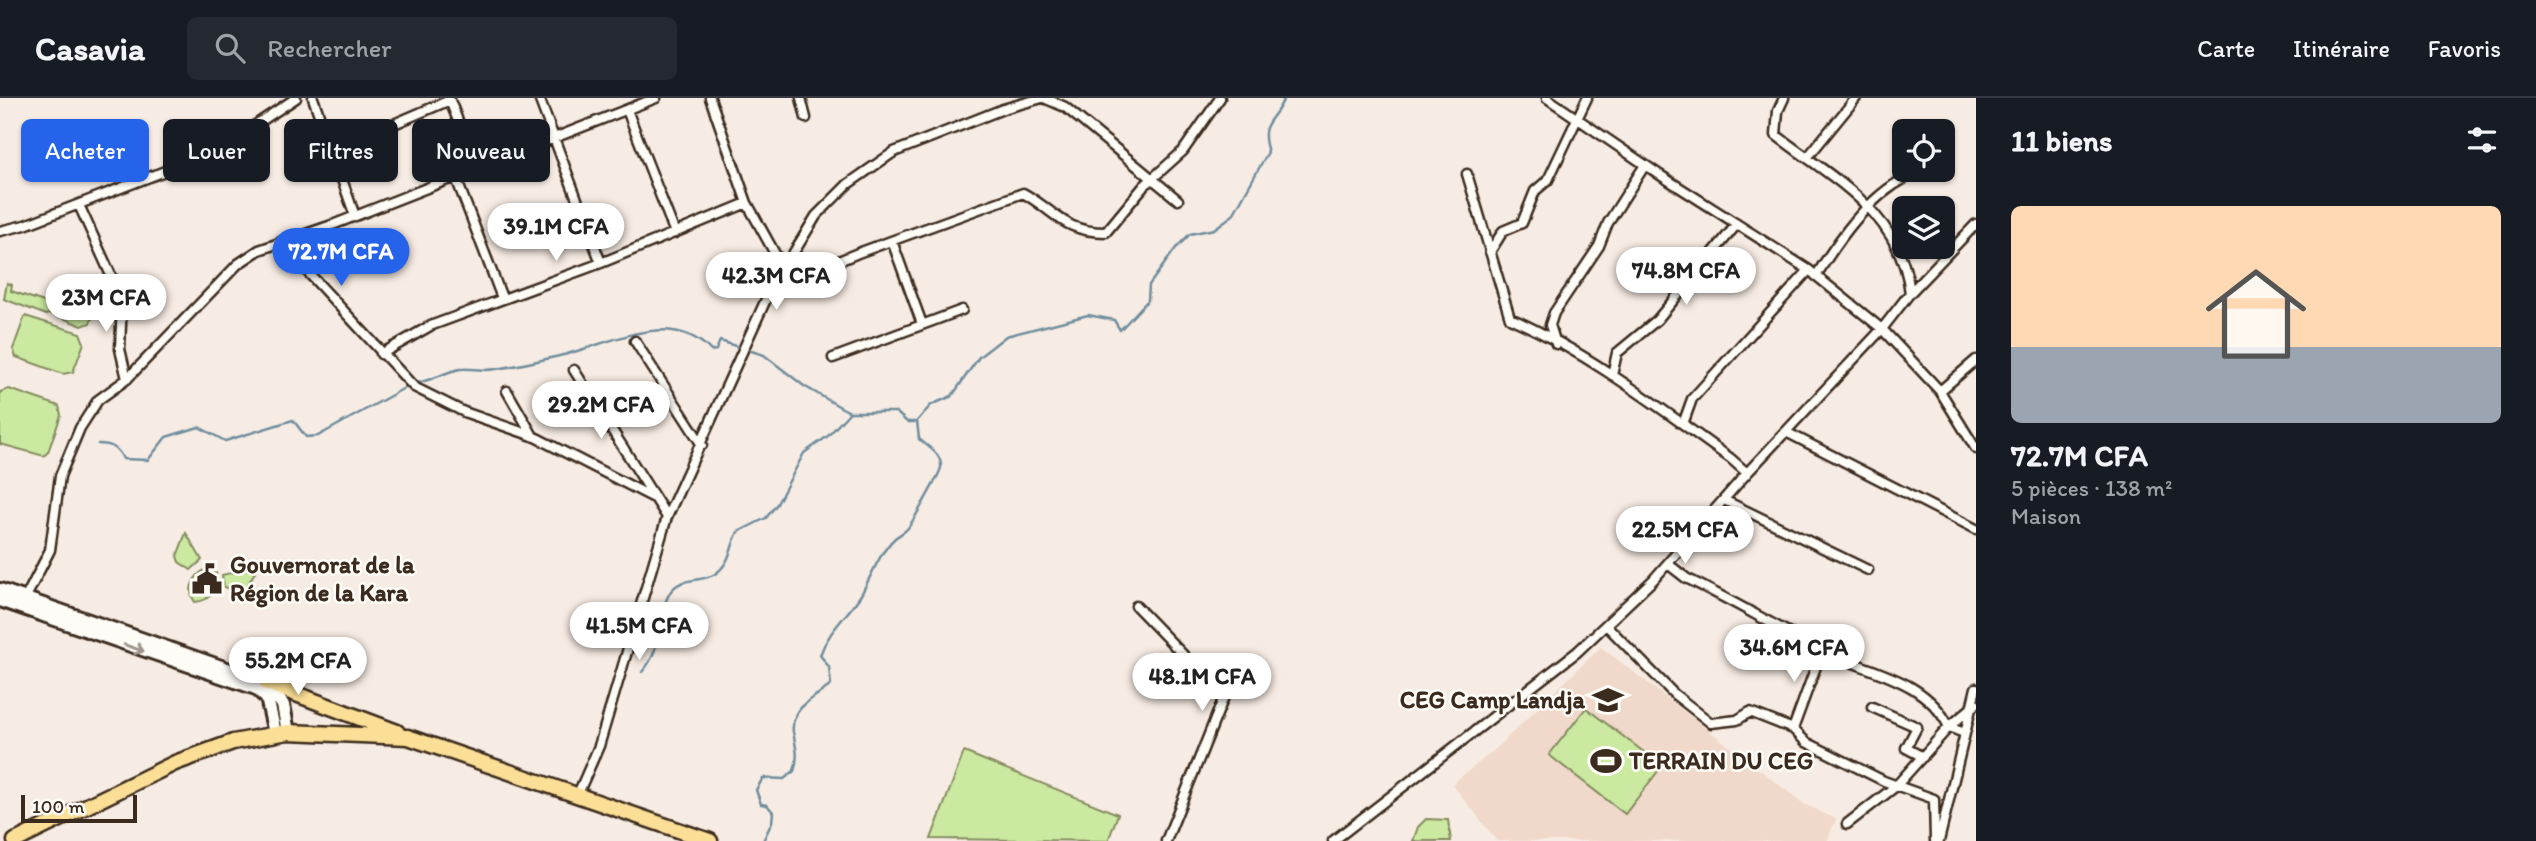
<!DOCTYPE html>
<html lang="fr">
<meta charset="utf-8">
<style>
:root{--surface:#171b24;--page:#242831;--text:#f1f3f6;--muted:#9ea1a6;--line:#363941;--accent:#2563eb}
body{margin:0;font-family:Itim,sans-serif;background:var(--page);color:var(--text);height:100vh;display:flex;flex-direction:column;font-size:26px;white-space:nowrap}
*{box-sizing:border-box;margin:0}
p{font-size:23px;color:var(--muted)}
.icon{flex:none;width:38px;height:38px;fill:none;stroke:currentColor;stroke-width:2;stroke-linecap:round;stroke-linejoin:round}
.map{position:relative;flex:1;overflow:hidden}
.side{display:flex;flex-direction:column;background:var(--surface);width:560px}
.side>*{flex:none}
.hud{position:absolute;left:21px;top:21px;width:665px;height:63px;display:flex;gap:14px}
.controls{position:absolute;left:1892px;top:21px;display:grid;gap:14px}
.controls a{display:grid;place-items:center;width:63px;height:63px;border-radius:10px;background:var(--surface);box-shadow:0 2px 5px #0004;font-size:35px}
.scale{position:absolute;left:21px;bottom:18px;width:116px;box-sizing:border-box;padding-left:7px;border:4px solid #3b2a1e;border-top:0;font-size:19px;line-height:24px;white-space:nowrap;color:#3b2a1e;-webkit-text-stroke:5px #fdfcf7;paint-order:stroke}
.price{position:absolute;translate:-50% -60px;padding:0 16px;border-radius:24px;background:#fff;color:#222;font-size:23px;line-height:46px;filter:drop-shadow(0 2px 4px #0008)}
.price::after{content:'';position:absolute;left:50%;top:42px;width:21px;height:16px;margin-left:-10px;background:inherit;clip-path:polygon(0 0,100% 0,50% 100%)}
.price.active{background:var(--accent);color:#fff}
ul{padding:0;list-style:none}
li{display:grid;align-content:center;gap:14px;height:371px;padding:0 35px}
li+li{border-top:2px solid var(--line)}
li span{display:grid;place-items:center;height:217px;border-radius:10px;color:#555}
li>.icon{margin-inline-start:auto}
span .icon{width:126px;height:126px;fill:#fffc;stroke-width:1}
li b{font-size:30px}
h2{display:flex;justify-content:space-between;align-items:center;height:84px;padding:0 35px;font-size:30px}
.chip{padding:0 24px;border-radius:10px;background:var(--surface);box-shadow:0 2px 5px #0004;font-size:24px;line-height:63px}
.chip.active{background:var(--accent);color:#fff}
header{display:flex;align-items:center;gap:42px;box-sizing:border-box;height:98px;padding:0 35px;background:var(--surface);border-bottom:2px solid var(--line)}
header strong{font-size:33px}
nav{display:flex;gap:38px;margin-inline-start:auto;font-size:24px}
.search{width:490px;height:63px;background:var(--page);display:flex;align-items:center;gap:18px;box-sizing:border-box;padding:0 24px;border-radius:10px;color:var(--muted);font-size:26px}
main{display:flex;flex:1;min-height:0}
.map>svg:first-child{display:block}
.built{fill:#f0d9ca}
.green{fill:#cbe9a0;stroke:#838a5f;stroke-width:2}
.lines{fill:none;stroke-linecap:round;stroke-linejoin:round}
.stream{stroke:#6f8d9e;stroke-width:2.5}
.minor-casing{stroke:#3b2a1e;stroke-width:13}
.secondary-casing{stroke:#3b2a1e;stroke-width:18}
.trunk-casing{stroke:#3b2a1e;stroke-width:19}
.minor{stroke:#fdfcf7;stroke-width:8}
.secondary{stroke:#fdfcf7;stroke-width:12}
.trunk{stroke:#fbdf96;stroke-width:14}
.oneway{stroke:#9c938a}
.labels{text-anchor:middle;stroke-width:5;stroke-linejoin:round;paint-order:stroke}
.poi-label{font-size:24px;font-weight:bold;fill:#3b2a1e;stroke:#fdfcf7;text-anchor:start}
</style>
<header>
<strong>Casavia</strong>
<div class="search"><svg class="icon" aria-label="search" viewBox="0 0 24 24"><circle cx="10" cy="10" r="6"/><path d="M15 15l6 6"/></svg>Rechercher</div>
<nav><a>Carte</a><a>Itinéraire</a><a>Favoris</a></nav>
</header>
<main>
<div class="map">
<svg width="1976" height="743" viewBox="0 0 1976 743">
<rect width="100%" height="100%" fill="#f7ece3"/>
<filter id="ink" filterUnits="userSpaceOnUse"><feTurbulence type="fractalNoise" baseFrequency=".0143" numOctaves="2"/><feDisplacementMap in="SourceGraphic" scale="14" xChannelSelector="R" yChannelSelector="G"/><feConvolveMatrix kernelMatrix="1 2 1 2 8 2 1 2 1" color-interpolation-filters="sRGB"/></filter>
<g filter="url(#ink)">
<!-- built -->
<path class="built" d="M 1601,549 L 1804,706 L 1836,721 L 1827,743 L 1497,743 L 1452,686 L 1492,654 Z"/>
<!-- green -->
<path class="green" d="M 61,183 L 102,198 L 90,225 L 82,228 L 60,219 L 65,197 L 57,193 Z
M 7,185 L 12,187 L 11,193 L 47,205 L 54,198 L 60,200 L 54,214 L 46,217 L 4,201 Z
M 25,218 L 80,235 L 84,245 L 73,274 L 63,276 L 16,259 L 13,251 Z
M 9,291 L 59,308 L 61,317 L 48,354 L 44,358 L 0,346 L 0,294 Z
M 186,435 L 202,462 L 191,472 L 179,464 L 177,458 Z
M 207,471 L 216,475 C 219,490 211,503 195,504 C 186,491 194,477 207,471 Z
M 248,471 L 255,474 L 243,495 L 224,489 L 222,477 Z
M 1586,610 L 1662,668 L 1625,716 L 1549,657 Z
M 964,654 L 1118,716 L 1108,743 L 931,741 Z
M 1426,721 L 1448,722 L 1451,743 L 1413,743 L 1418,729 Z"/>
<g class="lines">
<!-- stream -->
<path class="stream" d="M 414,285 C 430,284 444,274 460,271 C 468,270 478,272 487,272 C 509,270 533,264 555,259 C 605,249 670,208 711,253 L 716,252 L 720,243 L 764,257 L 804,288 L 842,310 L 850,314 L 896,314 L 907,324 L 917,324
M 98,346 C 110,346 118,349 123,361 L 148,362 L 166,339 L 199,329 L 225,343 L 293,322 L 306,339 L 318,338 L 408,288
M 642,574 C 665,549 655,517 671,493 C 682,478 701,485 715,476 C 731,465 730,449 738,434 L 766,420 L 777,406 L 804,355 L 828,338 L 849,315
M 763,743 L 772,724 L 773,714 L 767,707 L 761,706 L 756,692 L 763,680 L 784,681 L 794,673 C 799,658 796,649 793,634 C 790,609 816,599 831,587 L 829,569 L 820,557 C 829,531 849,517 862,495 C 872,476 880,454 895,440 C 900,436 904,435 908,430 C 913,423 941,375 941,369 C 942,356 928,349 919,341 L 917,323 L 931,307 L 952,298 L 979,259 L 1006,238 L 1088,217 L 1114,222 L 1120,232 L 1148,202 L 1149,187 L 1176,150 L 1190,136 L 1214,131 L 1233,117 L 1268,54 C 1258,23 1274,25 1284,0"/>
<!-- minor casing -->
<g class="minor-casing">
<path id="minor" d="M 313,0 L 355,118
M 449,0 L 477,71
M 539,0 L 601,165
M 710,0 L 747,105 L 790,183 L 858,155 L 1023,95 C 1057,114 1063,134 1106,134 L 1144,88 L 1183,53 L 1220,0
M 801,0 L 806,20
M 1044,0 L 1065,9 L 1178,102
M 1547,0 L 1660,77 L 1809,172 L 1882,231 L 1940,293 L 1976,351
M 1784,0 L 1778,13 L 1776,37 C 1833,81 1901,114 1910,195
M 627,12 L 675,135
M 333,52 L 450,2
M 1807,60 L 1856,0
M 1467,76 L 1510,220 C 1589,255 1660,310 1730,360 L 1747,375
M 456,80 L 502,200
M 79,107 L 114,184 L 106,198
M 0,133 L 25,127 L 196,61 L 222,49 L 296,0
M 892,143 L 922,226
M 280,144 L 414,289 L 464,314 L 533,338 L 652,399
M 1490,154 L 1503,133 L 1522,125 L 1535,93 L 1548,82 L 1587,0
M 1816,178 C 1839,141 1867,100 1907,79
M 114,184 L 122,201 L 120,251 L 127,281
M 635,243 L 702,347
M 1556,246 L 1550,227 L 1554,215 L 1599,148 L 1608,125 L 1645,67
M 381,256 L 430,228 L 601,165 L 747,105
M 833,260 L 962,212
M 574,272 L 667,419
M 1612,277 L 1617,255 L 1657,222 L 1737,126
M 507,293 L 533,338
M 1940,293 L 1976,262
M 1683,326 L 1692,301 L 1809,172
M 1786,334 L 1976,431
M 1726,403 L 1868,472
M 1668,466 L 1686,480 C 1731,502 1775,528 1820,551 C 1865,574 1925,579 1949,629 L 1964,635
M 25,501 L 50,452 L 60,378 L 80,330 L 98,302 L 127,281 L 238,166 L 259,152 L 335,126 L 656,0
M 1136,508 L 1224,599 L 1166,743
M 1606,527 L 1674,596 L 1711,625 L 1737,622 L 1750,614 L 1793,631 L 1806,644 L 1884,683 L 1934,701 L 1935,743
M 1872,609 L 1917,629 L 1906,650 L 1923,659
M 1793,631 L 1822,552
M 577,698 L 599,648 L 667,419 L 768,197 L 816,118 L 848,86 L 894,54 L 1003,11 L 1042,0
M 1847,726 L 1896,688 L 1949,629 L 1976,606
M 1333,743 L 1577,554 L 1653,482 L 1747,375 L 1882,231 L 1910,195 L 1976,126
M 1939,743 L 1976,590"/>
</g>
<!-- secondary casing -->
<g class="secondary-casing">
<path id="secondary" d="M 0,492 L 267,585 L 283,607 L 288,634
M 0,502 L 256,590 L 267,600 L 275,635"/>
</g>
<!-- trunk casing -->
<g class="trunk-casing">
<path id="trunk" d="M 267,585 L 397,634
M 15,743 L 175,665 L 233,644 L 288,634 L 408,639 L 710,743"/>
</g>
<!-- minor -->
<use href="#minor" class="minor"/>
<!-- secondary -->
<use href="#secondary" class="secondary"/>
<!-- trunk -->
<use href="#trunk" class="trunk"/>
</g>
<!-- one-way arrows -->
<defs><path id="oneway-shaft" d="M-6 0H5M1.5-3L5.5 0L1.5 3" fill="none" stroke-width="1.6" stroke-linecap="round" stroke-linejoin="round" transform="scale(1.75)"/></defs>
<use class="oneway" href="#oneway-shaft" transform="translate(134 550) rotate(19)"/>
</g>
<!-- icons -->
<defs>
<g id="civic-bare" transform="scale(2.415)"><path d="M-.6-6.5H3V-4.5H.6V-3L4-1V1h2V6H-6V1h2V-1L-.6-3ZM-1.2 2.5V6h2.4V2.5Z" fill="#3b2a1e" stroke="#fdfcf7" stroke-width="2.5" paint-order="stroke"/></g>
<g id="school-bare" transform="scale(2.415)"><path d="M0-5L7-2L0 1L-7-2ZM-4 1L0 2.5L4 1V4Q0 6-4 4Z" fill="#3b2a1e" stroke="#fdfcf7" stroke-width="2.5" paint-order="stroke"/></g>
<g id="stadium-bare" transform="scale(2.415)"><path d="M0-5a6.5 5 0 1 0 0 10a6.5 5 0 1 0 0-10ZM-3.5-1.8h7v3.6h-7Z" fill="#3b2a1e" stroke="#fdfcf7" stroke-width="2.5" paint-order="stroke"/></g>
</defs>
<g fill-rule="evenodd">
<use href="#civic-bare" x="207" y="481"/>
<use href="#school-bare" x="1608" y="602"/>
<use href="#stadium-bare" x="1606" y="663"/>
</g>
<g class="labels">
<!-- poi labels -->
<g class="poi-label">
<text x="230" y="475">Gouvernorat de la<tspan x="230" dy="28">Région de la Kara</tspan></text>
<text x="1585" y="610" text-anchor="end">CEG Camp Landja</text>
<text x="1629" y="671">TERRAIN DU CEG</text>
</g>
</g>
</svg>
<div class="controls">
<a><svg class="icon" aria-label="locate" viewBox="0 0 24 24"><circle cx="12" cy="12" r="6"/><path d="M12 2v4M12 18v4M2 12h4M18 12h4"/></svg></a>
<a><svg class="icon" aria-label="layers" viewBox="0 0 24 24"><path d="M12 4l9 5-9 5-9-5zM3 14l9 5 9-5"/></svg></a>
</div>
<div class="scale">100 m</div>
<b class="price" style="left:556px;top:165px">39.1M CFA</b>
<b class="price active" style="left:341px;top:190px">72.7M CFA</b>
<b class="price" style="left:1686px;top:209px">74.8M CFA</b>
<b class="price" style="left:776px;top:214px">42.3M CFA</b>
<b class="price" style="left:106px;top:236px">23M CFA</b>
<b class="price" style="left:601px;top:343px">29.2M CFA</b>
<b class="price" style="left:1685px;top:468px">22.5M CFA</b>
<b class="price" style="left:639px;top:564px">41.5M CFA</b>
<b class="price" style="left:1794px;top:586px">34.6M CFA</b>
<b class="price" style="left:298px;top:599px">55.2M CFA</b>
<b class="price" style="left:1202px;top:615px">48.1M CFA</b>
<div class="hud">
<a class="chip active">Acheter</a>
<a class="chip">Louer</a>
<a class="chip">Filtres</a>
<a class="chip">Nouveau</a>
</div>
</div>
<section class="side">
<h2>11 biens<svg class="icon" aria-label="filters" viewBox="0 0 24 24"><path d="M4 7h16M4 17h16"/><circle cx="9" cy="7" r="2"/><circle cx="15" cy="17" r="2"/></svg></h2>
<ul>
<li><span style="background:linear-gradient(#ffd9b3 65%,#9aa5b1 0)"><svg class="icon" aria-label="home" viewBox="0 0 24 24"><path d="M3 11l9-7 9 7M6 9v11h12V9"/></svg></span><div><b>72.7M CFA</b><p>5 pièces · 138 m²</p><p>Maison</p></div></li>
</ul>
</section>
</main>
